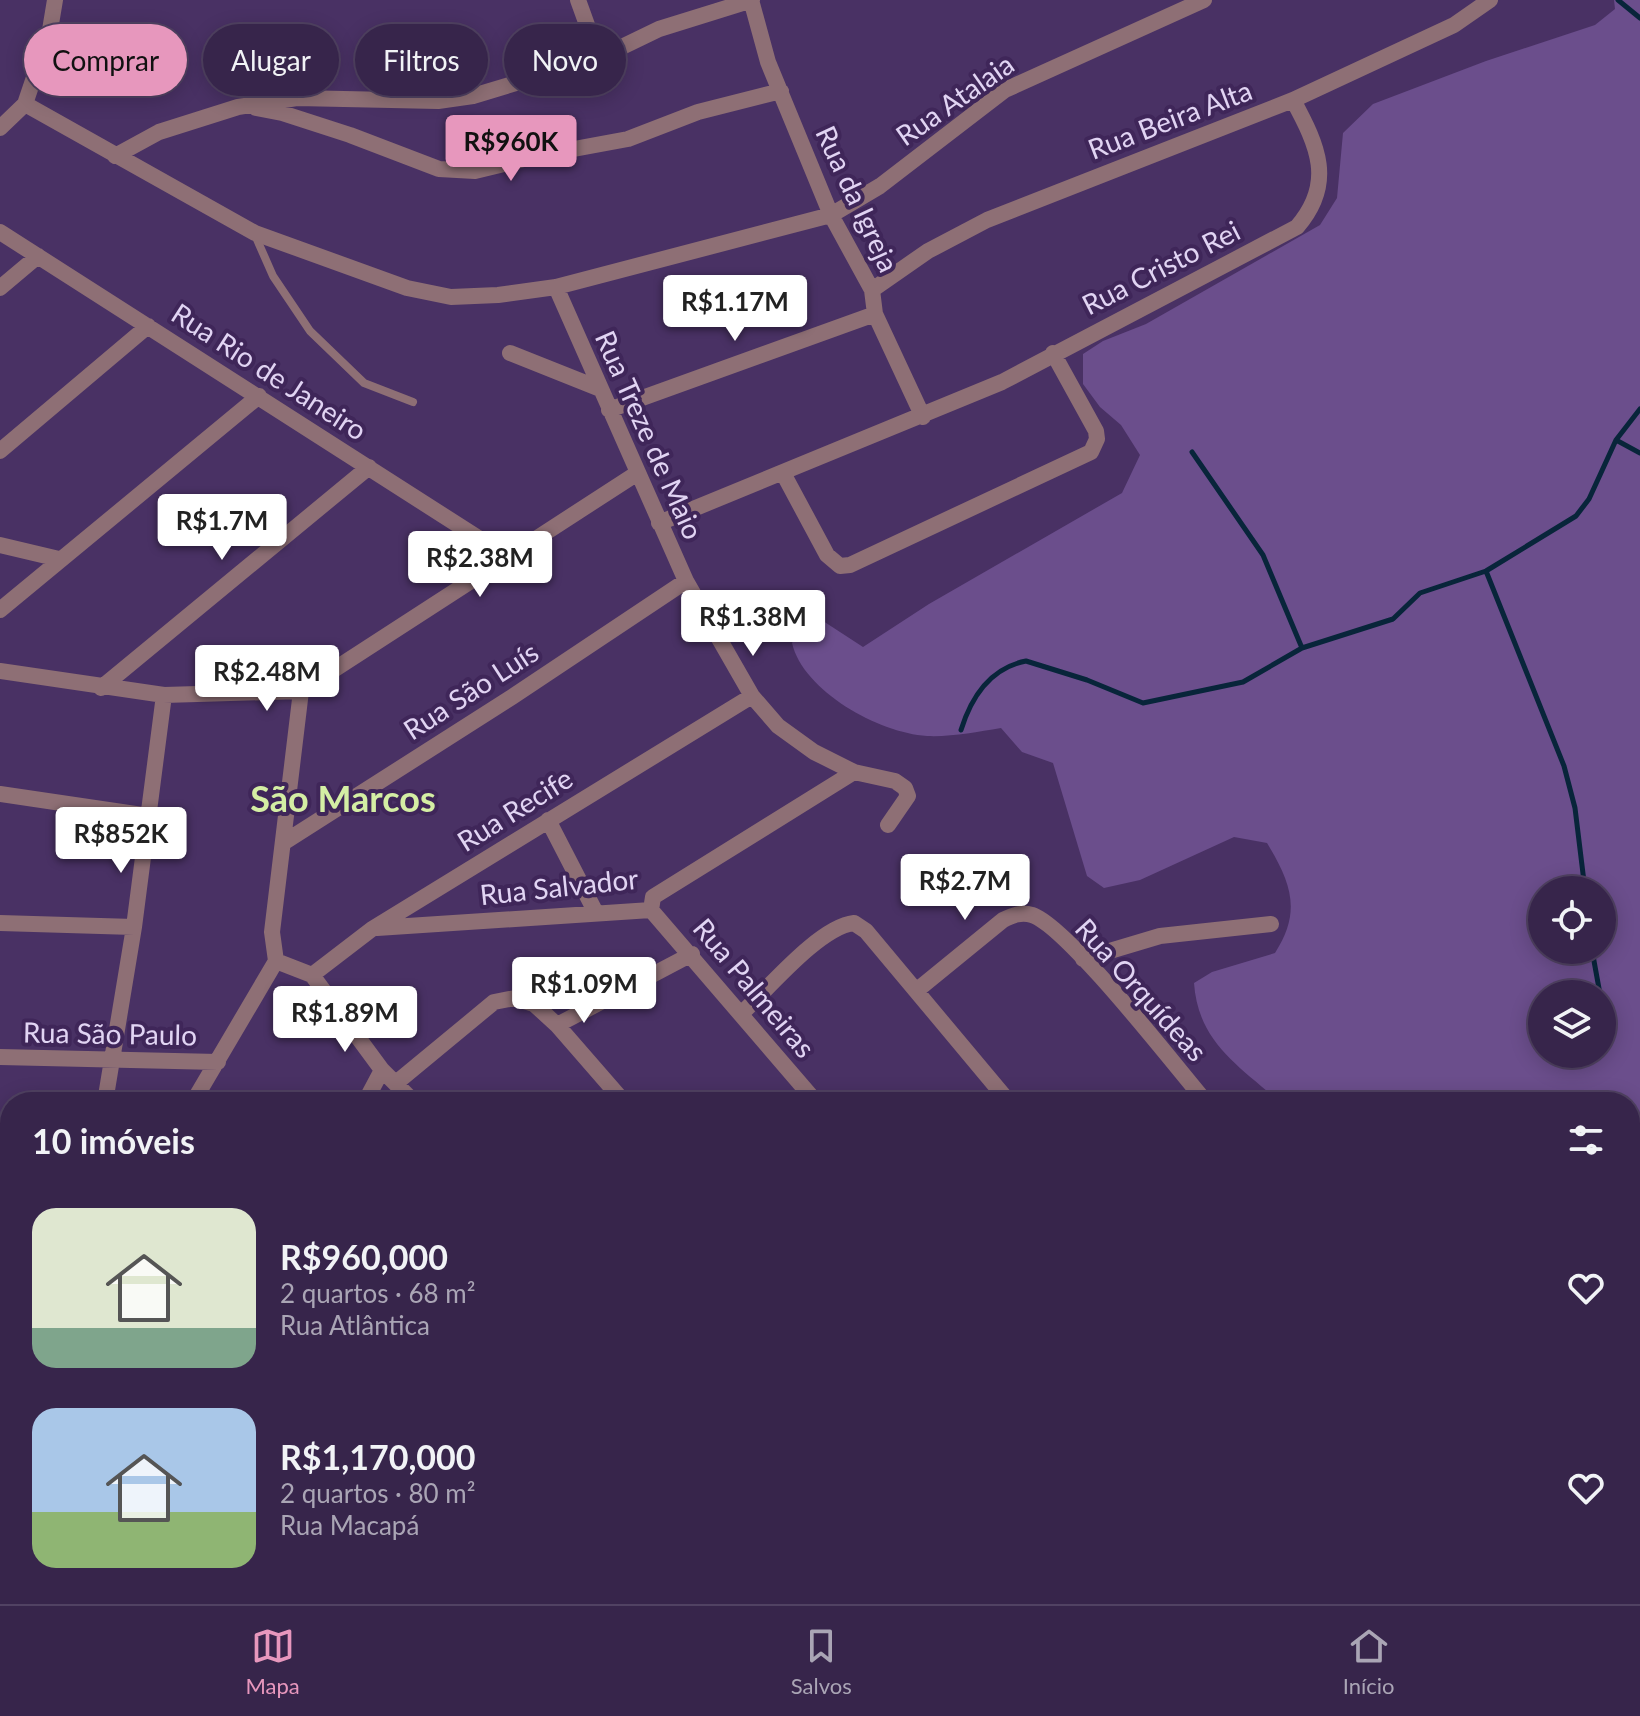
<!DOCTYPE html>
<html lang="pt">
<meta charset="utf-8">
<style>
:root{--surface:#37254b;--page:#3e2d52;--text:#f1f3f6;--muted:#aaa5b5;--line:#514263;--accent:#e797bd}
body{margin:0;font-family:Lato,sans-serif;background:var(--page);color:var(--text);height:100vh;display:flex;flex-direction:column;font-size:30px;white-space:nowrap}
*{box-sizing:border-box;margin:0}
p{font-size:26px;color:var(--muted)}
.icon{flex:none;width:44px;height:44px;fill:none;stroke:currentColor;stroke-width:2;stroke-linecap:round;stroke-linejoin:round}
.map{position:relative;flex:1;overflow:hidden}
.drawer{position:absolute;left:0px;top:1092px;width:1640px;height:512px;display:flex;flex-direction:column;background:var(--surface);border-radius:32px 32px 0 0;box-shadow:0 4px 20px #0003,0 0 0 2px var(--line)}
.drawer>*{flex:none}
.hud{position:absolute;left:24px;top:24px;width:800px;height:72px;display:flex;gap:16px}
.buttons{position:absolute;left:1528px;top:876px;display:grid;gap:16px}
.buttons a{display:grid;place-items:center;width:88px;height:88px;border-radius:50%;background:var(--surface);box-shadow:0 4px 20px #0003,0 0 0 2px var(--line);font-size:40px}
.price{position:absolute;translate:-50% -68px;padding:0 18px;border-radius:8px;background:#fff;color:#222;font-size:26px;line-height:52px;filter:drop-shadow(0 2px 4px #0008)}
.price::after{content:'';position:absolute;left:50%;top:48px;width:24px;height:18px;margin-left:-12px;background:inherit;clip-path:polygon(0 0,100% 0,50% 100%)}
.price.selected{background:var(--accent);color:#111}
ul{padding:0;list-style:none}
li{display:flex;align-items:center;gap:24px;height:200px;padding:0 32px}
li span{display:grid;place-items:center;flex:none;width:224px;height:160px;border-radius:24px;color:#555}
li>.icon{margin-inline-start:auto}
span .icon{width:96px;height:96px;fill:#fffc;stroke-width:1}
li b{font-size:34px}
h2{display:flex;justify-content:space-between;align-items:center;height:96px;padding:0 32px;font-size:34px}
.tag{padding:0 28px;border-radius:36px;background:var(--surface);box-shadow:0 4px 20px #0003,0 0 0 2px var(--line);font-size:28px;line-height:72px}
.tag.selected{background:var(--accent);color:#111}
.dock{display:flex;justify-content:space-around;align-items:center;height:112px;border-top:2px solid var(--line);background:var(--surface);font-size:22px;color:var(--muted)}
.dock a{display:grid;justify-items:center;gap:4px}
.dock .selected{color:var(--accent)}
.map>svg:first-child{display:block}
.green{fill:#6b4e8c;fill-rule:evenodd}
.lines{fill:none;stroke-linecap:round;stroke-linejoin:round}
.stream{stroke:#08253a;stroke-width:5}
.lane{stroke:#8e6f75;stroke-width:8}
.street{stroke:#8e6f75;stroke-width:16}
.labels{text-anchor:middle;stroke-width:8;stroke-linejoin:round;paint-order:stroke}
.street-label{font-size:28px;fill:#e1d4f3;stroke:#3f2659}
.district-label{font-size:36px;font-weight:bold;fill:#d4eea4;stroke:#3f2659}
</style>
<div class="map">
<svg width="1640" height="1604" viewBox="0 0 1640 1604">
<rect width="100%" height="100%" fill="#493164"/>
<!-- green -->
<path class="green" d="M 1614,0 L 1640,0 L 1640,1457 L 1630,1458 L 1630,1102 L 1280,1102 C 1239,1066 1198,1042 1194,983 L 1212,972 L 1275,953 C 1302,911 1291,883 1267,843 L 1234,837 L 1140,880 L 1104,888 L 1087,876 L 1053,763 L 1022,752 L 1001,728 C 976,732 952,737 927,736 C 879,733 803,691 792,643 L 801,630 L 820,619 L 863,647 L 929,604 L 1122,493 L 1140,455 L 1121,425 L 1100,407 L 1083,384 L 1083,354 L 1103,341 L 1146,324 L 1320,225 L 1337,198 L 1343,133 L 1373,104 L 1486,61 L 1595,25 L 1615,9 ZM 1542,890 L 1602,890 L 1602,950 L 1542,950 ZM 1542,994 L 1602,994 L 1602,1054 L 1542,1054 Z
M 317,1594 L 1547,1594 L 1544,1604 L 284,1604 Z"/>
<g class="lines">
<!-- stream -->
<path class="stream" d="M 1618,0 L 1640,18
M 1616,440 L 1640,453
M 1192,452 L 1263,555 L 1302,648
M 1486,571 L 1564,766 L 1575,808 L 1585,890
M 961,730 C 971,698 990,668 1026,661 L 1087,680 L 1143,703 L 1243,682 L 1302,648 L 1393,619 L 1420,593 L 1486,571 L 1576,516 L 1589,499 L 1616,440 L 1640,409
M 1592,950 L 1600,994
M 1598,1056 L 1598,1054
M 1630,1216 L 1640,1219
M 626,1594 L 628,1604
M 854,1594 L 857,1604
M 1407,1604 L 1409,1594"/>
<!-- lane -->
<path class="lane" d="M 255,235 L 273,276 L 310,331 L 364,383 L 413,402"/>
<!-- street -->
<path class="street" d="M 578,0 L 599,58
M 751,0 L 768,62 L 831,215 L 872,290 L 875,314 L 923,417
M 25,104 L 255,233 L 407,288 L 451,297 L 498,295 L 556,287 L 831,215 L 880,186 L 1005,90 L 1204,0
M 256,108 L 282,113 L 350,135 L 439,169 L 475,171 L 536,156 L 628,139 L 698,112 L 781,91
M 0,128 L 25,104 L 50,30 L 55,0
M 115,156 L 159,132 L 238,107 L 271,102 L 297,98 L 438,101 L 473,96 L 599,58 L 659,29 L 752,0
M 0,232 L 508,557
M 556,287 L 686,581 L 752,696 L 778,726 L 814,752 L 854,772 L 895,781 L 905,788 L 908,796 L 888,825
M 0,288 L 38,256
M 872,290 L 928,251 L 987,220 L 1293,100 L 1454,25 L 1490,0
M 510,353 L 598,388
M 609,410 L 875,314
M 0,451 L 148,326
M 783,473 L 827,555 L 840,566 L 850,565 L 1091,452 L 1097,439 L 1096,431 L 1053,353
M 659,523 L 1002,382 L 1297,227 C 1335,183 1318,146 1293,100
M 0,545 L 59,559
M 0,610 L 259,396
M 0,671 L 164,695 L 301,691
M 101,688 L 369,467
M 301,691 L 636,474
M 0,794 L 149,816
M 548,820 L 596,913
M 283,843 L 512,697 L 686,581
M 651,910 L 816,1102
M 651,910 L 653,897 L 854,772
M 0,923 L 134,927
M 377,928 L 651,910
M 1083,959 L 1160,936 L 1271,924
M 276,961 L 312,975
M 312,975 L 372,929 L 752,696
M 312,975 L 382,1070 L 414,1102
M 916,991 L 1003,920 C 1013,915 1021,912 1032,915 C 1067,926 1176,1067 1206,1102
M 742,1013 C 768,989 819,927 854,923 L 866,931 L 1009,1102
M 557,1025 L 692,954
M 0,1057 L 218,1062
M 396,1083 L 494,1002 L 515,998 L 534,1004 L 557,1025 L 624,1102
M 105,1102 L 134,927 L 164,695
M 193,1102 L 276,961 L 272,932 L 301,691
M 365,1102 L 382,1070
M 0,1190 L 10,1190
M 0,1350 L 10,1341
M 0,1539 L 10,1529
M 0,1551 L 10,1548
M 105,1594 L 109,1604
M 254,1604 L 286,1594"/>
</g>
<g class="labels">
<!-- street labels -->
<g class="street-label">
<text transform="translate(955 100) rotate(-35)" y="10">Rua Atalaia</text>
<text transform="translate(1170 120) rotate(-21)" y="10">Rua Beira Alta</text>
<text transform="translate(857 199) rotate(65)" y="10">Rua da Igreja</text>
<text transform="translate(1161 268) rotate(-27)" y="10">Rua Cristo Rei</text>
<text transform="translate(269 372) rotate(33)" y="10">Rua Rio de Janeiro</text>
<text transform="translate(649 435) rotate(66)" y="10">Rua Treze de Maio</text>
<text transform="translate(471 691) rotate(-33)" y="10">Rua São Luís</text>
<text transform="translate(515 810) rotate(-32)" y="10">Rua Recife</text>
<text transform="translate(559 887) rotate(-6)" y="10">Rua Salvador</text>
<text transform="translate(754 988) rotate(50)" y="10">Rua Palmeiras</text>
<text transform="translate(1141 990) rotate(48)" y="10">Rua Orquídeas</text>
<text transform="translate(110 1034) rotate(1)" y="10">Rua São Paulo</text>
</g>
<!-- district labels -->
<g class="district-label">
<text x="343" y="812">São Marcos</text>
</g>
</g>
</svg>
<div class="buttons">
<a><svg class="icon" aria-label="locate" viewBox="0 0 24 24"><circle cx="12" cy="12" r="6"/><path d="M12 2v4M12 18v4M2 12h4M18 12h4"/></svg></a>
<a><svg class="icon" aria-label="layers" viewBox="0 0 24 24"><path d="M12 4l9 5-9 5-9-5zM3 14l9 5 9-5"/></svg></a>
</div>
<b class="price selected" style="left:511px;top:183px">R$960K</b>
<b class="price" style="left:735px;top:343px">R$1.17M</b>
<b class="price" style="left:222px;top:562px">R$1.7M</b>
<b class="price" style="left:480px;top:599px">R$2.38M</b>
<b class="price" style="left:753px;top:658px">R$1.38M</b>
<b class="price" style="left:267px;top:713px">R$2.48M</b>
<b class="price" style="left:121px;top:875px">R$852K</b>
<b class="price" style="left:965px;top:922px">R$2.7M</b>
<b class="price" style="left:584px;top:1025px">R$1.09M</b>
<b class="price" style="left:345px;top:1054px">R$1.89M</b>
<div class="hud">
<a class="tag selected">Comprar</a>
<a class="tag">Alugar</a>
<a class="tag">Filtros</a>
<a class="tag">Novo</a>
</div>
<section class="drawer">
<h2>10 imóveis<svg class="icon" aria-label="filters" viewBox="0 0 24 24"><path d="M4 7h16M4 17h16"/><circle cx="9" cy="7" r="2"/><circle cx="15" cy="17" r="2"/></svg></h2>
<ul>
<li><span style="background:linear-gradient(#dfe7d0 75%,#7fa58c 0)"><svg class="icon" aria-label="home" viewBox="0 0 24 24"><path d="M3 11l9-7 9 7M6 9v11h12V9"/></svg></span><div><b>R$960,000</b><p>2 quartos · 68 m²</p><p>Rua Atlântica</p></div><svg class="icon" aria-label="heart" viewBox="0 0 24 24"><path d="M12 20l-8-8c-3-5 5-10 8-4 3-6 11-1 8 4z"/></svg></li>
<li><span style="background:linear-gradient(#a9c7e8 65%,#8fb573 0)"><svg class="icon" aria-label="home" viewBox="0 0 24 24"><path d="M3 11l9-7 9 7M6 9v11h12V9"/></svg></span><div><b>R$1,170,000</b><p>2 quartos · 80 m²</p><p>Rua Macapá</p></div><svg class="icon" aria-label="heart" viewBox="0 0 24 24"><path d="M12 20l-8-8c-3-5 5-10 8-4 3-6 11-1 8 4z"/></svg></li>
</ul>
</section>
</div>
<nav class="dock">
<a class="selected"><svg class="icon" aria-label="map" viewBox="0 0 24 24"><path d="M3 6l6-2 6 2 6-2v14l-6 2-6-2-6 2zM9 4v14M15 6v14"/></svg>Mapa</a>
<a><svg class="icon" aria-label="saved" viewBox="0 0 24 24"><path d="M7 4h10v16l-5-4-5 4z"/></svg>Salvos</a>
<a><svg class="icon" aria-label="home" viewBox="0 0 24 24"><path d="M3 11l9-7 9 7M6 9v11h12V9"/></svg>Início</a>
</nav>
